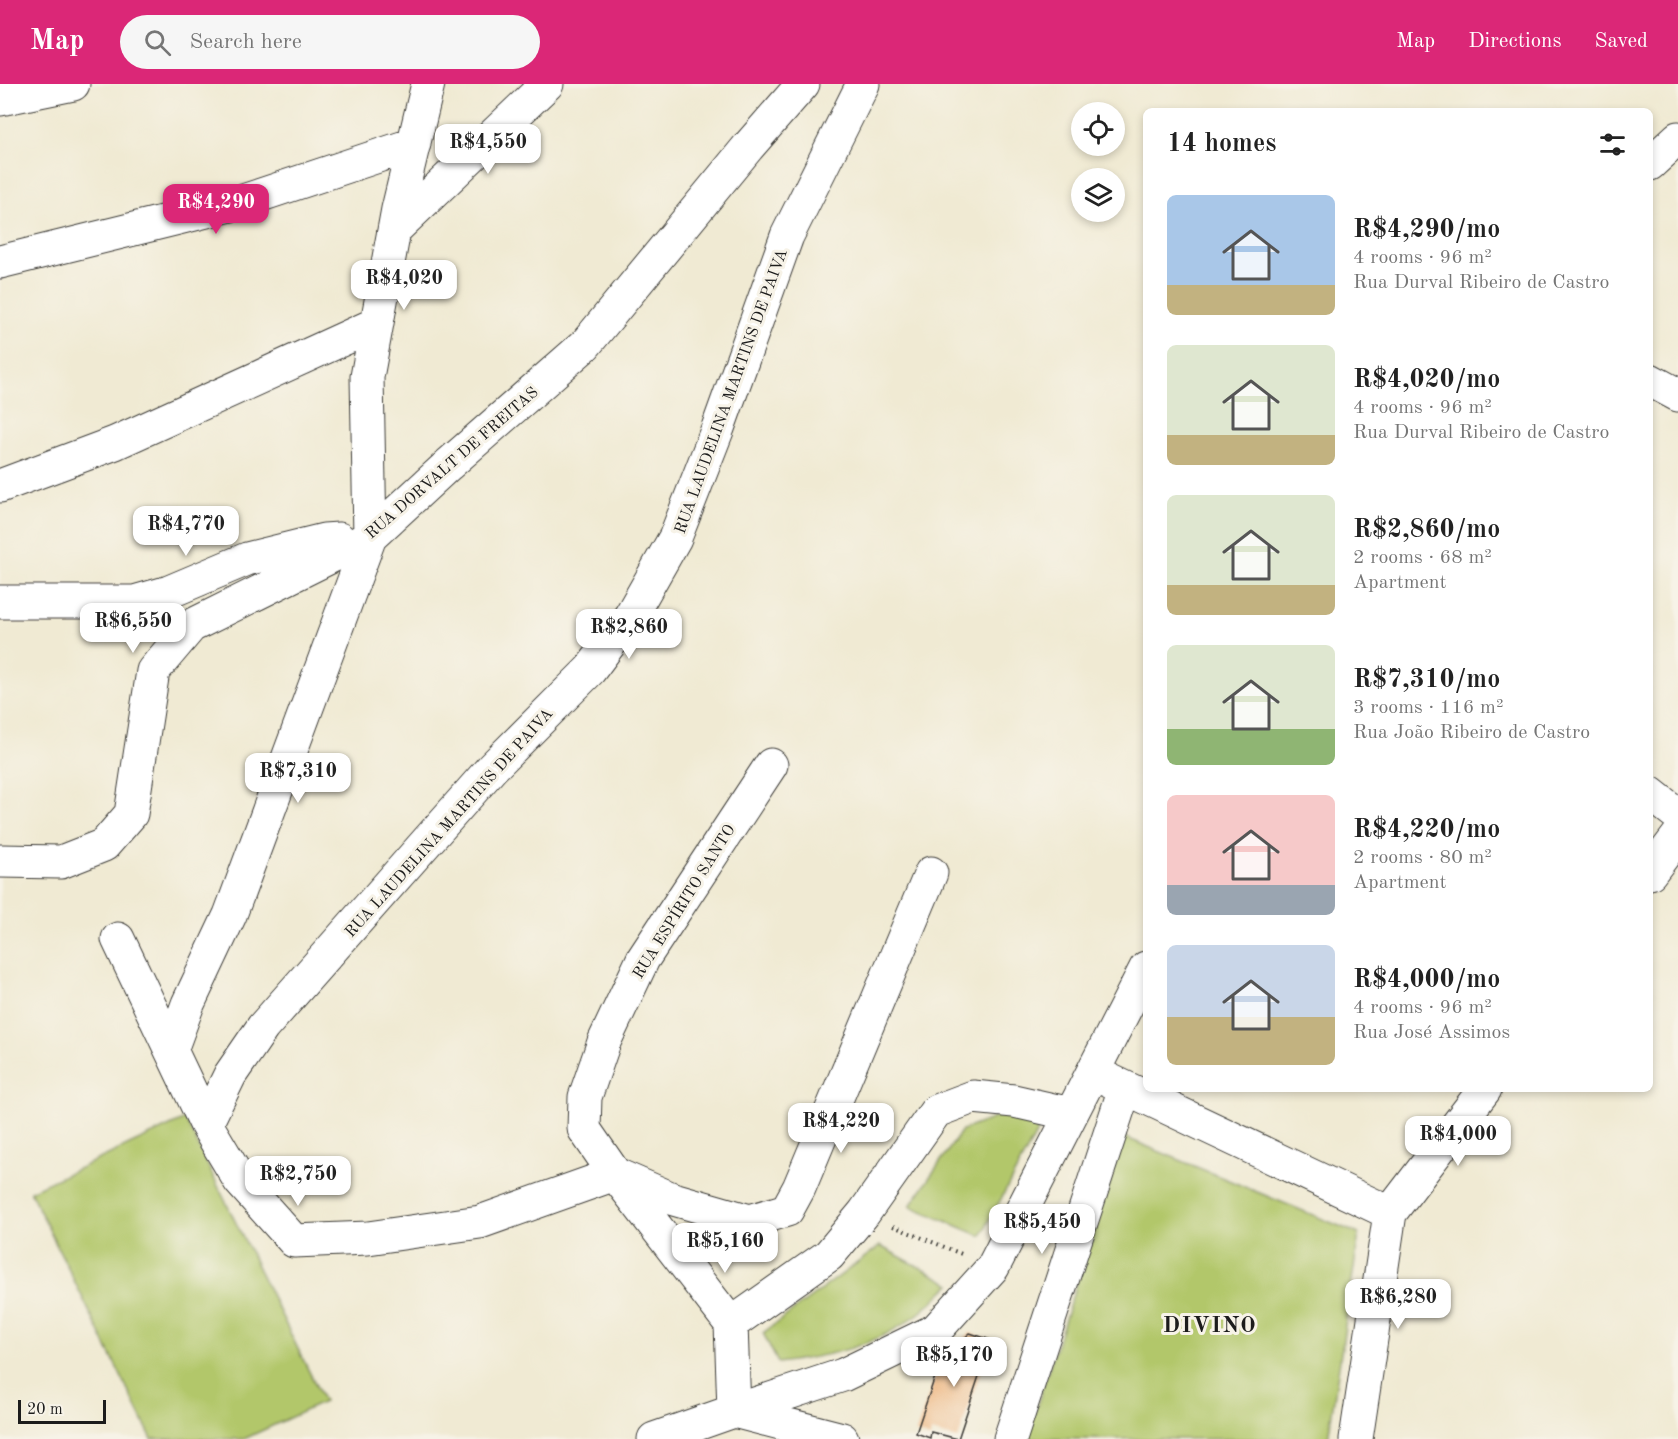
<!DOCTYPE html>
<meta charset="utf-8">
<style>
:root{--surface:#fff;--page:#f6f6f6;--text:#222;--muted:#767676;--accent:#db2777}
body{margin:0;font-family:"Old Standard TT",serif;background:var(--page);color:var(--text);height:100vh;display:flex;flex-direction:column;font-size:22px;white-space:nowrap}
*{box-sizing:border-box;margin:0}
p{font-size:20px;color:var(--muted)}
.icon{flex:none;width:33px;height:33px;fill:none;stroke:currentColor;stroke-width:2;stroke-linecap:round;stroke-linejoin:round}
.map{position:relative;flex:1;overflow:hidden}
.drawer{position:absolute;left:1143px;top:24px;width:510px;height:984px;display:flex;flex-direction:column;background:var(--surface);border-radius:9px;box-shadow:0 3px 9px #0003}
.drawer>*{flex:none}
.buttons{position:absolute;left:1071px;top:18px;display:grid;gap:12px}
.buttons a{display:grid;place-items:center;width:54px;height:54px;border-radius:50%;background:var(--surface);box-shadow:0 3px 9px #0003;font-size:30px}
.scale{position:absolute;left:18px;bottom:15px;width:88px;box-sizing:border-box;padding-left:6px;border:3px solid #1c1c1c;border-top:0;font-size:16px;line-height:21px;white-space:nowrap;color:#1c1c1c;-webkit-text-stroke:4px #f7f3e8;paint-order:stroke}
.price{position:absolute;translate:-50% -51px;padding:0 14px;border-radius:12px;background:#fff;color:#222;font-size:20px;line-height:39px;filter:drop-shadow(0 2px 3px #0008)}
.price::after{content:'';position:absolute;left:50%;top:36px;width:18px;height:14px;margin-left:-9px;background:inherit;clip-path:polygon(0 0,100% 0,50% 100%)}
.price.on{background:var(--accent);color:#fff}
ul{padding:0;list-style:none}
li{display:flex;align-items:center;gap:18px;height:150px;padding:0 24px}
li span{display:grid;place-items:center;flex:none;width:168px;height:120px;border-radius:9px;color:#555}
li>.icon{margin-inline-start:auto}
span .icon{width:72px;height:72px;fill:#fffc;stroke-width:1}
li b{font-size:26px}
h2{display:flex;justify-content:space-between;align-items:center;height:72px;padding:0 24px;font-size:26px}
header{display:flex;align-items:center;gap:36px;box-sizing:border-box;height:84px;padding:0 30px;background:var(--accent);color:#fff}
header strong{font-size:28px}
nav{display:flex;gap:33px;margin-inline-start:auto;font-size:21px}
.search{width:420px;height:54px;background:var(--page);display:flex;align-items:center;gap:15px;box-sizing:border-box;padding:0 21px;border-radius:33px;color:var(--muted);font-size:22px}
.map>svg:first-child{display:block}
.green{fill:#b2c76b;stroke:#677244;stroke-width:1.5}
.building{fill:#edb178}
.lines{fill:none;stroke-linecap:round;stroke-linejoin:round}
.minor-casing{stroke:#3c3b37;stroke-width:35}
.major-casing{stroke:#3c3b37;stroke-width:35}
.path{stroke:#3c3b37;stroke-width:4;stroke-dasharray:1.5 4.5;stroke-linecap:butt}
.minor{stroke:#fff;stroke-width:33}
.major{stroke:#fff;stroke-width:33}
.labels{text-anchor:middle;stroke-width:6;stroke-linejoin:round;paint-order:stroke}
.street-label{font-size:16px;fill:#1c1c1c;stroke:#f7f3e8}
.district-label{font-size:22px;font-weight:bold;letter-spacing:1.5px;fill:#1c1c1c;stroke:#f7f3e8}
</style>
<header>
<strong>Map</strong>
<div class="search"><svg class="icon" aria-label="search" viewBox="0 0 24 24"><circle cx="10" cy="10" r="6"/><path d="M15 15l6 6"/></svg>Search here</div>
<nav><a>Map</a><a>Directions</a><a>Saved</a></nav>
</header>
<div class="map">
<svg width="1678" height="1355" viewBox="0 0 1678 1355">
<rect width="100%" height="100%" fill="#f7f3e8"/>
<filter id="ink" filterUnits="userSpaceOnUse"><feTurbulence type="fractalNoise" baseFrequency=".0167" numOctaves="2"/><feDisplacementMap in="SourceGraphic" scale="12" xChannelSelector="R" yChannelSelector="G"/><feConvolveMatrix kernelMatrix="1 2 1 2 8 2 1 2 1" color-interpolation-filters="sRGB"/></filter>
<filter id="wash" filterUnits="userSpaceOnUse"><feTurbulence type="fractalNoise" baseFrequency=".008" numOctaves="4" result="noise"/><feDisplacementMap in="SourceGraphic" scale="24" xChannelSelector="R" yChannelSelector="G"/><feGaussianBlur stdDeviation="1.35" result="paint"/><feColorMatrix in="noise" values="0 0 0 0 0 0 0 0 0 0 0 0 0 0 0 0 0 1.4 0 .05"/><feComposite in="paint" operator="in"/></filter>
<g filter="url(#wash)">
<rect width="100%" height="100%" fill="#f0ead3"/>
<!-- green -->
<path class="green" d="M 999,1032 L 1042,1039 L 981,1152 L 910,1122 L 962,1046 Z
M 185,1035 L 324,1318 L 244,1355 L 152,1355 L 30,1107 Z
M 1124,1053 L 1359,1150 L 1328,1355 L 1026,1355 Z
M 880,1162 L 951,1200 C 940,1210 929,1222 917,1231 C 874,1263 829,1272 778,1279 L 763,1249 Z"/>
<g id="blocks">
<!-- building -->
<path class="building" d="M 970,1249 L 991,1256 L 958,1355 L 931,1348 L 930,1354 L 916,1349 L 941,1275 Z"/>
</g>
</g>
<g filter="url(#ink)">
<use href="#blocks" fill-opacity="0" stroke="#3c3b37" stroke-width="1.5"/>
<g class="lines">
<!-- minor casing -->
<g class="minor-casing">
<path id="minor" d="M 0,15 L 73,0
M 1650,80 L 1678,54
M 394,146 L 547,0
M 0,178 L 231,121 L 414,60
M 1650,296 L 1678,311
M 0,402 L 115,359 L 376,240
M 0,518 L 134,518 L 169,508 L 247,475 L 324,456 L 339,455
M 771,681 L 643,875 L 604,958 L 585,1013 L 584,1045 L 615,1090 L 731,1240 L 734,1327 L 843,1291 L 936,1246 L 993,1183 L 1146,884
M 1650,709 L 1678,731
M 0,777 L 61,778 L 104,761 L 131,730 L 153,587 L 191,542 L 370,453 L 448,381 L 585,261 L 748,63 L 803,0
M 1650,789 L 1678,752
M 118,855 L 206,1040 L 240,1097 L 294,1157 L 368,1154 L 480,1138 L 615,1090
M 171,966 L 188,920 L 230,831 L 370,453 L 367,293 L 398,125 L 428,0
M 1105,994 L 1390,1129
M 206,1040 L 230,991 L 263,943 L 492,684 L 590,586 L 631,531 L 675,454 L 718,344 L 787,152 L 863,0
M 617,1091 L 670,1114 L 750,1137 L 787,1126 L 799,1104 L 931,789
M 731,1240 L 829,1171 L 864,1129 L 936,1027 L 973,1013 L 1014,1017 L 1071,1030
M 1010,1355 L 1125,1004
M 1356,1355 L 1390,1129 L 1485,1005"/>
</g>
<!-- major casing -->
<g class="major-casing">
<path id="major" d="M 654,1355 L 734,1327 L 842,1355"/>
</g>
<!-- path -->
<path class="path" d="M 893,1142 L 964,1171"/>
<!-- minor -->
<use href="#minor" class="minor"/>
<!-- major -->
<use href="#major" class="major"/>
</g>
</g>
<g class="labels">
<!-- street labels -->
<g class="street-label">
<text transform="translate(730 307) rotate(-70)" y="6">RUA LAUDELINA MARTINS DE PAIVA</text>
<text transform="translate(451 378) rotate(-41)" y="6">RUA DORVALT DE FREITAS</text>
<text transform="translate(448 738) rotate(-48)" y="6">RUA LAUDELINA MARTINS DE PAIVA</text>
<text transform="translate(683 817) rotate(-58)" y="6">RUA ESPÍRITO SANTO</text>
</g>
<!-- district labels -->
<g class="district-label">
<text x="1210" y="1248">DIVINO</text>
</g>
</g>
</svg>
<div class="buttons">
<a><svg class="icon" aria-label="locate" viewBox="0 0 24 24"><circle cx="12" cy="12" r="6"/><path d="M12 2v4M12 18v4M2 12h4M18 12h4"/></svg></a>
<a><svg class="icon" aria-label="layers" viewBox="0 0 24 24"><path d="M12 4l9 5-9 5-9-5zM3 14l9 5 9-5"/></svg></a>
</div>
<div class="scale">20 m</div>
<b class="price" style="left:488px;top:91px">R$4,550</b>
<b class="price on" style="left:216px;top:151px">R$4,290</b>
<b class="price" style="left:404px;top:227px">R$4,020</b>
<b class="price" style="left:186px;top:473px">R$4,770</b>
<b class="price" style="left:133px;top:570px">R$6,550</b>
<b class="price" style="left:629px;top:576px">R$2,860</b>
<b class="price" style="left:298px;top:720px">R$7,310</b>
<b class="price" style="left:841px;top:1070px">R$4,220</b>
<b class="price" style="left:1458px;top:1083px">R$4,000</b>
<b class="price" style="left:298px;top:1123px">R$2,750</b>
<b class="price" style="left:1042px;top:1171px">R$5,450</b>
<b class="price" style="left:725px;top:1190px">R$5,160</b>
<b class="price" style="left:1398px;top:1246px">R$6,280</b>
<b class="price" style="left:954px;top:1304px">R$5,170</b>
<section class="drawer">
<h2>14 homes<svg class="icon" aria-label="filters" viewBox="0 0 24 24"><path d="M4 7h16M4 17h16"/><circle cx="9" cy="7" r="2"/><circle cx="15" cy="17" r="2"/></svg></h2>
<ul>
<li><span style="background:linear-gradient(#a9c7e8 75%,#c2b280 0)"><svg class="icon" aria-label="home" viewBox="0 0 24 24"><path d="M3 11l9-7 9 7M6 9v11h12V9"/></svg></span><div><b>R$4,290/mo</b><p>4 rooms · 96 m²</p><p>Rua Durval Ribeiro de Castro</p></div></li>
<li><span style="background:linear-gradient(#dfe7d0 75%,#c2b280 0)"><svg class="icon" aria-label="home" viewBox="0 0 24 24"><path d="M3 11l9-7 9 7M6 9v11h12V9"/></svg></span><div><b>R$4,020/mo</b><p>4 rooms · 96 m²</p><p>Rua Durval Ribeiro de Castro</p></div></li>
<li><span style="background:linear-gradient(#dfe7d0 75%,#c2b280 0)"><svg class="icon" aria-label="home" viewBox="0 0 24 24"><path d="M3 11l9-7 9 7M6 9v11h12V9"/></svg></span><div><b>R$2,860/mo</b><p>2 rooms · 68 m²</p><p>Apartment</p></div></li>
<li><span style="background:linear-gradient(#dfe7d0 70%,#8fb573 0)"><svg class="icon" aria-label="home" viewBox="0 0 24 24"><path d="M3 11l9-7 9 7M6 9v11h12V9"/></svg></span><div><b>R$7,310/mo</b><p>3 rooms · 116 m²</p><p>Rua João Ribeiro de Castro</p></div></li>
<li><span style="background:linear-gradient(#f6c9c9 75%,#9aa5b1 0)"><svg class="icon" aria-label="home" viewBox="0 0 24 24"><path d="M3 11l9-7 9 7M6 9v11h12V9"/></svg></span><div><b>R$4,220/mo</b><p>2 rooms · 80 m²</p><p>Apartment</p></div></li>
<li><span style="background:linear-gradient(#c9d6e8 60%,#c2b280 0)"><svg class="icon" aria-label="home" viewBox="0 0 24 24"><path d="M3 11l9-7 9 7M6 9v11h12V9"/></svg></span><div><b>R$4,000/mo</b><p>4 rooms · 96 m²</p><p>Rua José Assimos</p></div></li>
</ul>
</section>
</div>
